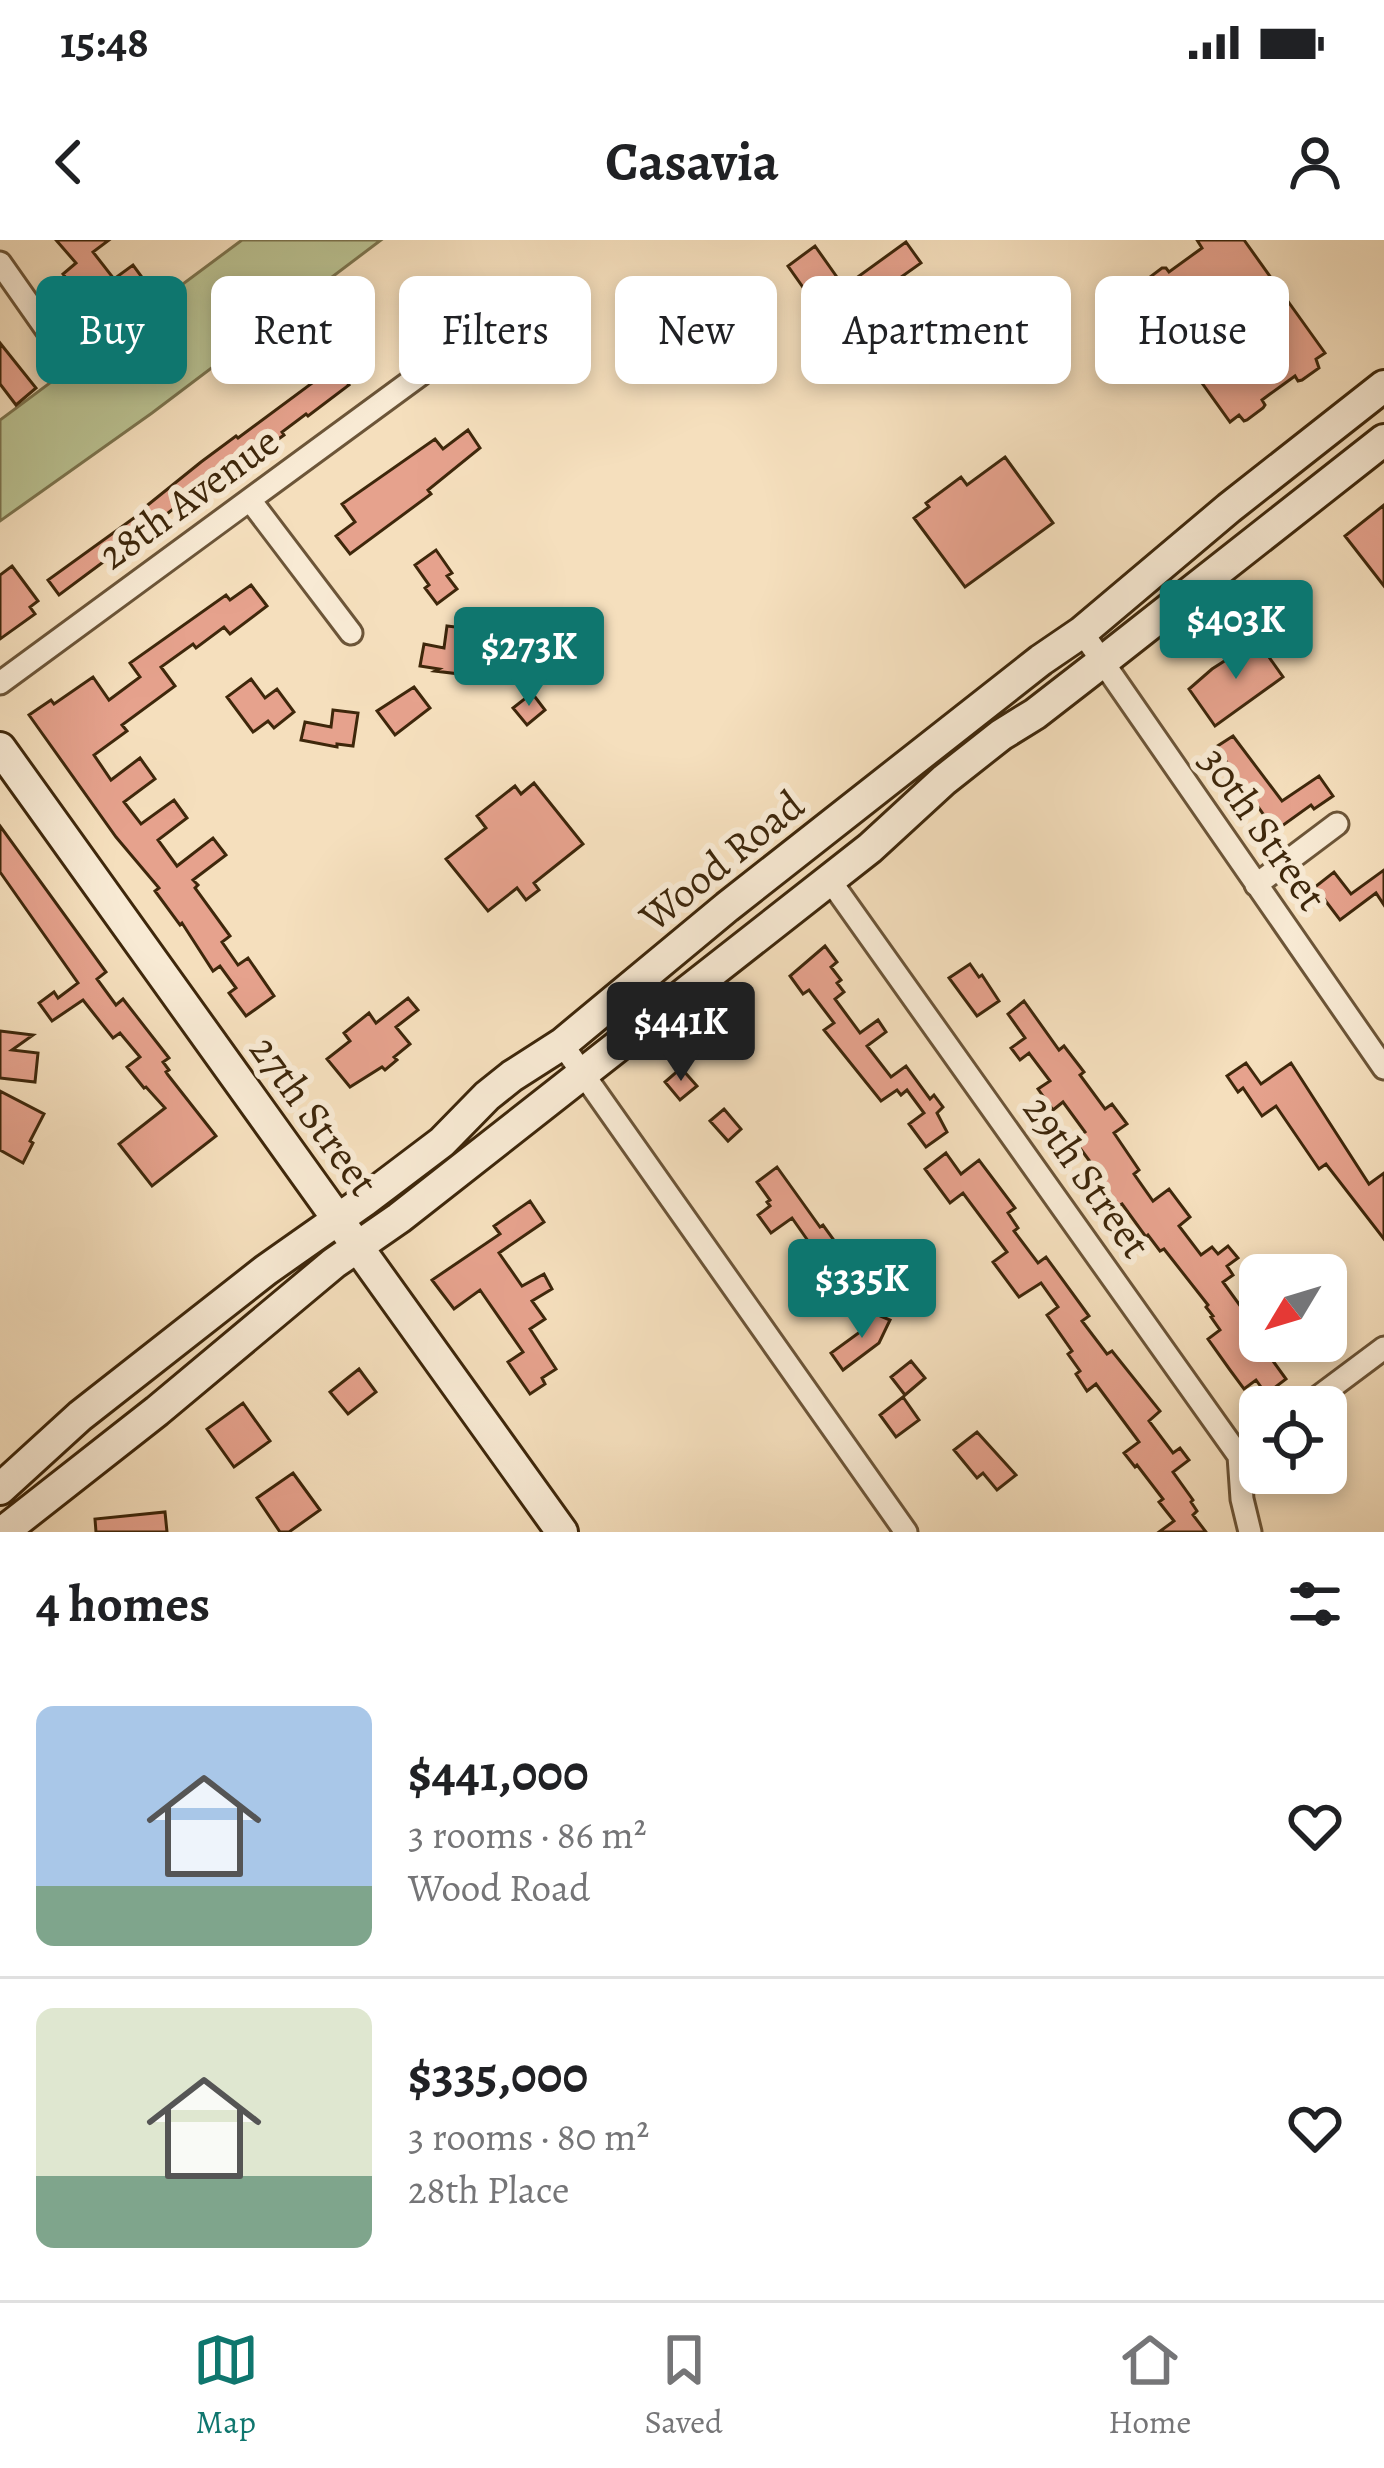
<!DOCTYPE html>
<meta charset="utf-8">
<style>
:root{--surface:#fff;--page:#f2f2f2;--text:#202124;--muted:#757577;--line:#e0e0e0;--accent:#0f766e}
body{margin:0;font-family:Alegreya,serif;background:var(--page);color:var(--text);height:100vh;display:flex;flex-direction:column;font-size:45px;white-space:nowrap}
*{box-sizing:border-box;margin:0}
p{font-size:39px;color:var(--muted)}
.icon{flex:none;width:66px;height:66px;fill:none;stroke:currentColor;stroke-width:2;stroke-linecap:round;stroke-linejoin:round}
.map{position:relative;height:1292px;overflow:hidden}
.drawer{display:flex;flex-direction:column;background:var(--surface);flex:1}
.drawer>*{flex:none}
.top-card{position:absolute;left:36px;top:36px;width:1314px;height:108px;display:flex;gap:24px}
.needle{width:78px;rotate:232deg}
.controls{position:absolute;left:1239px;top:1014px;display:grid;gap:24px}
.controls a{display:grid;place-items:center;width:108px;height:108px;border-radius:18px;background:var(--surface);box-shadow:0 6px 18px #0003;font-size:60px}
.price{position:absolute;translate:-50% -102px;padding:0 27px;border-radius:12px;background:var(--accent);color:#fff;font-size:39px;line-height:78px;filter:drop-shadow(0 3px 6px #0008)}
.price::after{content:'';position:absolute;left:50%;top:72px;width:36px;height:27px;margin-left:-18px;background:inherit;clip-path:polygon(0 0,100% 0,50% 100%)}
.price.current{background:#222;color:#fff}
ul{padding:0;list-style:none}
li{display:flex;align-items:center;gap:36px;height:300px;padding:0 36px}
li+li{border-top:3px solid var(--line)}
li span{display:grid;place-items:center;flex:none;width:336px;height:240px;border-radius:18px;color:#555}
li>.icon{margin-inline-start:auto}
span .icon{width:144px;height:144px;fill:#fffc;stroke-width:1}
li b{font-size:51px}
h2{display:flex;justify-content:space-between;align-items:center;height:144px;padding:0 36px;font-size:51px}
.chip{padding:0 42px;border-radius:18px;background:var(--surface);box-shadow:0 6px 18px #0003;font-size:42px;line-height:108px}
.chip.current{background:var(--accent);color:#fff}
.status{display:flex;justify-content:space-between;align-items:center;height:84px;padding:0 60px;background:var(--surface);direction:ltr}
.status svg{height:33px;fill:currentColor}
header{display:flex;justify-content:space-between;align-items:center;height:156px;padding:0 36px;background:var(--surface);font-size:54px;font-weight:700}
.tab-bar{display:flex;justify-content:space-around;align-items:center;height:168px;border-top:3px solid var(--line);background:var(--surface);font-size:33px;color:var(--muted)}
.tab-bar a{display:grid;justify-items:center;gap:6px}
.tab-bar .current{color:var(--accent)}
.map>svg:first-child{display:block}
.green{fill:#bac292;stroke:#7c744e;stroke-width:3}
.building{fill:#e6a28d;stroke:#3e270b;stroke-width:3}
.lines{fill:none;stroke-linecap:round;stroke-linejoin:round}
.street-casing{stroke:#6c5538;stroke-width:27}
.secondary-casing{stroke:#3e270b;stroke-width:36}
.street{stroke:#f8ead4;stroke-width:21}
.secondary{stroke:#f8ead4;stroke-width:30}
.labels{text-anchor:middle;stroke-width:12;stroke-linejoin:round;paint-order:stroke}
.street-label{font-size:42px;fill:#3e270b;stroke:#f8ead4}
</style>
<div class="status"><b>15:48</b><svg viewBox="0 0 49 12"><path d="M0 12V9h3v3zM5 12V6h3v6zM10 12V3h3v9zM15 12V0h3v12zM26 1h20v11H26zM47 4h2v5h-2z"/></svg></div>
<header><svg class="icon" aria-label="back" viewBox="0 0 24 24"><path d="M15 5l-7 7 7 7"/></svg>Casavia<svg class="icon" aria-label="person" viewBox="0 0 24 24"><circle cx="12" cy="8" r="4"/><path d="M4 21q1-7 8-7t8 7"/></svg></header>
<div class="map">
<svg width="1384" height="1292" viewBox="0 0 1384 1292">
<rect width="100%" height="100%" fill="#f5dfbd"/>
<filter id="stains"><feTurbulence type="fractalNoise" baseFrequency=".00167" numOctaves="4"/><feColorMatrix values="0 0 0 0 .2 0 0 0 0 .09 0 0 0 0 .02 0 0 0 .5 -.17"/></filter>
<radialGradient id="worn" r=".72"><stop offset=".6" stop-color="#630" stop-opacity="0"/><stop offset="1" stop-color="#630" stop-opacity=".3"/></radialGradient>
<!-- green -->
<path class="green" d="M 242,0 L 381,0 L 152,173 L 0,281 L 0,180 Z"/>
<!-- building -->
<path class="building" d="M 56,0 L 109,0 L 93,12 L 114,39 L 133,25 L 144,40 L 113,63 L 127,80 L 108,96 L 63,34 L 76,23 Z
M 1197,0 L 1244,0 L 1325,113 L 1316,119 L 1319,128 L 1302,140 L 1298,141 L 1295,136 L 1270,154 L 1262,160 L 1265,165 L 1263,168 L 1247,180 L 1244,181 L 1239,175 L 1230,182 L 1139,55 L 1148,48 L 1146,40 L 1162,28 L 1166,28 L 1169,32 L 1202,8 Z
M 906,2 L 921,23 L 831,87 L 788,26 L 815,6 L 844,47 Z
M 0,103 L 36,148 L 16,165 L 0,144 Z
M 335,126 L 349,145 L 308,176 L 306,174 L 282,192 L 284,195 L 211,247 L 208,242 L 137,297 L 140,301 L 116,317 L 114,314 L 59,355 L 48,340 L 145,270 L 144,268 L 201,222 L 236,196 L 238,198 Z
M 468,190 L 480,208 L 428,250 L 431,254 L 350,314 L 336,296 L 355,282 L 342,264 L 435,199 L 443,209 Z
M 1005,217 L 1053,283 L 965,347 L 914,278 L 929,267 L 926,263 L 961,237 L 967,245 Z
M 1384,265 L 1384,346 L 1345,296 Z
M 436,310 L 452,333 L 447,336 L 457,349 L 437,364 L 425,348 L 429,345 L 415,325 Z
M 12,326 L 38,361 L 30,367 L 35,374 L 0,399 L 0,335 Z
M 251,345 L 267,366 L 230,394 L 224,387 L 196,408 L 193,404 L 161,427 L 175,446 L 122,485 L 127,491 L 94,515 L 111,540 L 140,518 L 155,539 L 124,562 L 141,584 L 174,560 L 187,578 L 158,600 L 177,626 L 213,598 L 226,615 L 193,640 L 198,645 L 195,648 L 230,696 L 222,702 L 238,725 L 248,718 L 274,756 L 246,776 L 229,753 L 236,748 L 220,726 L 213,731 L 182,683 L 180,685 L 155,651 L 159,648 L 116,597 L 29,475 L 51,460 L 54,464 L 93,437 L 109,460 L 140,437 L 130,423 L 226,355 L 230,360 Z
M 447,386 L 473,389 L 468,435 L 435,431 L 439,429 L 420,426 L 424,404 L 444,408 Z
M 1257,400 L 1283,437 L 1215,486 L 1189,449 L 1212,429 Z
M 251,439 L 265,458 L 277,449 L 294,472 L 274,488 L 268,481 L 253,492 L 227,457 Z
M 414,447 L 430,468 L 395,495 L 377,471 Z
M 532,453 L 545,470 L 527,485 L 513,468 Z
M 333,470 L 358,473 L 353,506 L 337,504 L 337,507 L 301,500 L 305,482 L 331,487 Z
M 1233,496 L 1282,561 L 1319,536 L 1333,556 L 1314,569 L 1311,565 L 1275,591 L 1216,507 Z
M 534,543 L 583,604 L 534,643 L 539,650 L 526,660 L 517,648 L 488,671 L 446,619 L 486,588 L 477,576 L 515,546 L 521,554 Z
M 0,586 L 106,732 L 97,739 L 116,765 L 123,759 L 169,818 L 163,822 L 169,830 L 166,832 L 168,835 L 216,896 L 152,946 L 119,904 L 165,868 L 146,847 L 144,848 L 127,827 L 140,817 L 120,793 L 113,798 L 83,760 L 52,781 L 39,763 L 54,752 L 58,758 L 78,743 L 0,632 Z
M 1384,630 L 1384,665 L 1376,653 L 1340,680 L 1315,647 L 1334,632 L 1351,654 Z
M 825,706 L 837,722 L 831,727 L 841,740 L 837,743 L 844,752 L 835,759 L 860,793 L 878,780 L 886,792 L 867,806 L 891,837 L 906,826 L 930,859 L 934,855 L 943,867 L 937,873 L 947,892 L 926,907 L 909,884 L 924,873 L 907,850 L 901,855 L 897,850 L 881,861 L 824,790 L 834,783 L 809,750 L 803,754 L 790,736 Z
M 970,724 L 979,737 L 982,735 L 999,761 L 977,776 L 949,738 Z
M 408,758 L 418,770 L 396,787 L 410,804 L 394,817 L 397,820 L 385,830 L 382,827 L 350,847 L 327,819 L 350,801 L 344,793 L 369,773 L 376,783 Z
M 1024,761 L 1059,810 L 1064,806 L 1084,832 L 1080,835 L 1105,869 L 1112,864 L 1127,884 L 1114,893 L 1139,930 L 1134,934 L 1153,961 L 1169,949 L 1190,977 L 1179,986 L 1201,1015 L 1212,1007 L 1218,1014 L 1228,1006 L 1238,1018 L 1227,1026 L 1233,1035 L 1223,1042 L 1257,1089 L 1252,1092 L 1286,1139 L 1266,1154 L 1256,1140 L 1244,1149 L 1230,1130 L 1208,1099 L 1220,1090 L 1211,1077 L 1213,1076 L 1206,1067 L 1208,1065 L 1164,1009 L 1160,1011 L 1148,995 L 1146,997 L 1122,964 L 1118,966 L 1107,952 L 1100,949 L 1087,932 L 1094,927 L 1074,900 L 1085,892 L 1063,862 L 1053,870 L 1038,849 L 1050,841 L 1029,813 L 1020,820 L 1011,808 L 1025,798 L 1008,774 Z
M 0,791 L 33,795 L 12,810 L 38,813 L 35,842 L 0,838 Z
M 1246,823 L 1261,844 L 1291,823 L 1369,944 L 1384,933 L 1384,999 L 1326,924 L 1319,929 L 1276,866 L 1262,876 L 1243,848 L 1238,852 L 1227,836 Z
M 681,828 L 697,846 L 680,860 L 665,842 Z
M 0,851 L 44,874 L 30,901 L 33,903 L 23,923 L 0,910 Z
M 724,869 L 741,889 L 728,901 L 710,881 Z
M 946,913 L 961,934 L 979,920 L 1015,968 L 1008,973 L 1018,988 L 1014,991 L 1038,1023 L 1046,1017 L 1089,1076 L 1082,1081 L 1107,1114 L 1112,1111 L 1160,1171 L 1149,1181 L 1173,1213 L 1180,1208 L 1189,1220 L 1173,1232 L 1193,1260 L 1191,1262 L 1197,1271 L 1193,1275 L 1206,1292 L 1159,1292 L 1174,1281 L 1159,1262 L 1163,1259 L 1137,1225 L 1135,1227 L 1124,1213 L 1139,1202 L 1096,1144 L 1087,1151 L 1076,1134 L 1080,1131 L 1068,1114 L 1072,1111 L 1047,1075 L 1058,1067 L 1041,1043 L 1019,1057 L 993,1022 L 1007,1012 L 963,953 L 950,963 L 925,929 Z
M 777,927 L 820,987 L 823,985 L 836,1003 L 818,1015 L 792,978 L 771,993 L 758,975 L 770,966 L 767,962 L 770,960 L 757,942 Z
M 530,961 L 544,982 L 499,1013 L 522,1046 L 544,1034 L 552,1049 L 532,1061 L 545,1079 L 530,1089 L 556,1129 L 542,1138 L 545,1144 L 530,1154 L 508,1122 L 523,1112 L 480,1050 L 454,1069 L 432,1040 L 500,994 L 494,986 Z
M 812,1010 L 837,1043 L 817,1058 L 793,1025 Z
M 882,1037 L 894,1052 L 874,1068 L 862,1053 Z
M 871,1072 L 890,1080 L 879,1103 L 843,1130 L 831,1113 L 864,1089 Z
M 911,1121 L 925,1138 L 905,1155 L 891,1137 Z
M 359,1129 L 376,1152 L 348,1174 L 330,1152 Z
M 903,1157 L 919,1180 L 896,1197 L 880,1175 Z
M 243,1163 L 270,1201 L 234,1227 L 207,1189 Z
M 977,1192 L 1016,1235 L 997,1250 L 983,1233 L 977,1238 L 954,1210 Z
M 293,1233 L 320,1270 L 289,1292 L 280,1292 L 257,1258 Z
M 165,1272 L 167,1292 L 96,1292 L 95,1279 Z"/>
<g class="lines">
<!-- street casing -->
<g class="street-casing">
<path id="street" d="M 0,23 L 68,120
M 250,260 L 351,393
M 1082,392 L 1384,828
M 0,443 L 421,134
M 829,639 L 1239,1216 L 1242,1259 L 1250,1292
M 1256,645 L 1337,584
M 562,804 L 906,1292
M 1305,1167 L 1384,1108"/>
</g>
<!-- secondary casing -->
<g class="secondary-casing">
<path id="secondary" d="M 0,508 L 562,1292
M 0,1249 L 80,1176 L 266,1030 L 364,961 L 442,902 L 487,856 L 512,836 L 562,804 L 727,667 L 1041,420 L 1082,392 L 1229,268 L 1384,146
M 3,1292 L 157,1171 L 334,1023 L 399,978 L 870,608 L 944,540 L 1001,495 L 1035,474 L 1102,422 L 1384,200"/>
</g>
<!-- street -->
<use href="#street" class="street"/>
<!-- secondary -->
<use href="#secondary" class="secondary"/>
</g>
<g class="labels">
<!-- street labels -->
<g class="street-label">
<text transform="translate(188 257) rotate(-36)" y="15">28th Avenue</text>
<text transform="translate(1264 588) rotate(55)" y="15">30th Street</text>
<text transform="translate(721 620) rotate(-39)" y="15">Wood Road</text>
<text transform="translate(315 875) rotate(54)" y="15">27th Street</text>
<text transform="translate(1088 936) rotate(55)" y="15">29th Street</text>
</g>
</g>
<rect width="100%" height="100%" filter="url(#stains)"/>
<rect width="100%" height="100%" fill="url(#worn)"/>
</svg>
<div class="controls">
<a><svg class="needle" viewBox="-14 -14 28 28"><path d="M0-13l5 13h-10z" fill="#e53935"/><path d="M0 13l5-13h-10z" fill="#757577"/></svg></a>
<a><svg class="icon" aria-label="locate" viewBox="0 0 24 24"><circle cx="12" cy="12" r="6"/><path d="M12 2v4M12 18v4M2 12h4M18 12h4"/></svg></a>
</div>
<b class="price" style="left:1236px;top:442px">$403K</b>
<b class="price" style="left:529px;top:469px">$273K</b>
<b class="price current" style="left:681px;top:844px">$441K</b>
<b class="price" style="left:862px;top:1101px">$335K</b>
<div class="top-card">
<a class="chip current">Buy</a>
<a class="chip">Rent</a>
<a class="chip">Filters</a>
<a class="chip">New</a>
<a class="chip">Apartment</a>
<a class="chip">House</a>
</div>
</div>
<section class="drawer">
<h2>4 homes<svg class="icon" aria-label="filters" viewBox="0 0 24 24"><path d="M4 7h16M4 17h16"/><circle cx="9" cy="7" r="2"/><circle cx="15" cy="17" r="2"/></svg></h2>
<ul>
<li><span style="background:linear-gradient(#a9c7e8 75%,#7fa58c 0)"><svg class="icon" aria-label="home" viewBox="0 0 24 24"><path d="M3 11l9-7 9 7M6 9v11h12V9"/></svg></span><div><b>$441,000</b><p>3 rooms · 86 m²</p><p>Wood Road</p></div><svg class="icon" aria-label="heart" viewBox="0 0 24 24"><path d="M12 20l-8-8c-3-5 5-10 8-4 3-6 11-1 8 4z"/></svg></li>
<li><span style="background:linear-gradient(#dfe7d0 70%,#7fa58c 0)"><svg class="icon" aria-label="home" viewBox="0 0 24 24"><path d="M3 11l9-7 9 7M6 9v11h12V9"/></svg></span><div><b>$335,000</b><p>3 rooms · 80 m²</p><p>28th Place</p></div><svg class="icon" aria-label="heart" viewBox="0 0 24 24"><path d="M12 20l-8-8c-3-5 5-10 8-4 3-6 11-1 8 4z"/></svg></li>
</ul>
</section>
<nav class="tab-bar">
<a class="current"><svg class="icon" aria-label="map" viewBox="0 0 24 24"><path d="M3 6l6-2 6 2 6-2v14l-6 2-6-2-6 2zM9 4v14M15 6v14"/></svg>Map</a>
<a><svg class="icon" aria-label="saved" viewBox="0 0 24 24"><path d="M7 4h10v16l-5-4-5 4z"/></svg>Saved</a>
<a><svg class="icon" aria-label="home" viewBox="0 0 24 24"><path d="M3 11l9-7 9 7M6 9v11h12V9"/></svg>Home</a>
</nav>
